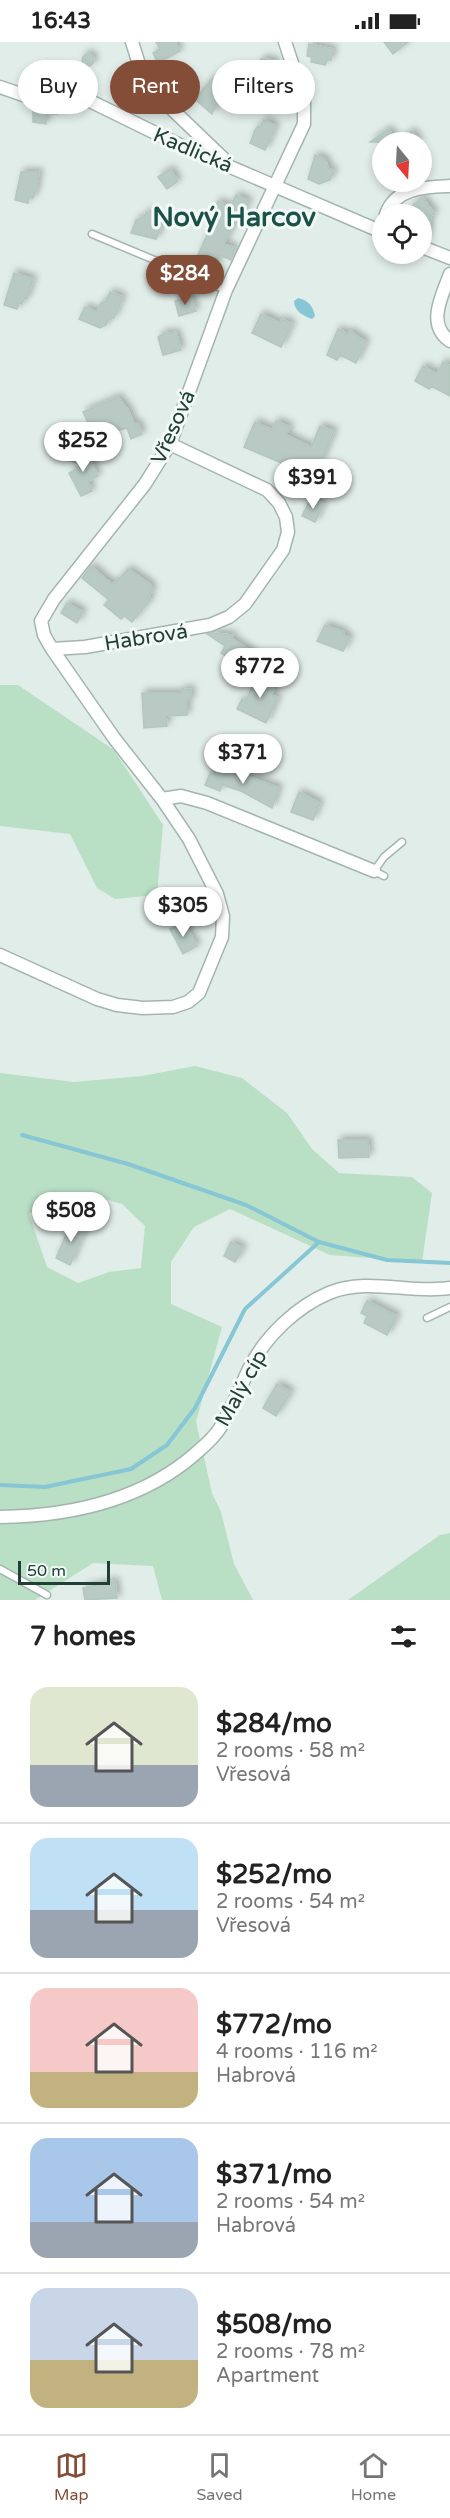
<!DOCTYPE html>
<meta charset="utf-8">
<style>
:root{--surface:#fff;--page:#f6f6f6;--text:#222;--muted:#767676;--line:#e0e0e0;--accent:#834d38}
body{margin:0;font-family:"Varela Round",sans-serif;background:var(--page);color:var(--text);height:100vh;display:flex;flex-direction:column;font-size:22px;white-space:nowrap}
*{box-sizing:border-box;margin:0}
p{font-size:20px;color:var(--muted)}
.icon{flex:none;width:33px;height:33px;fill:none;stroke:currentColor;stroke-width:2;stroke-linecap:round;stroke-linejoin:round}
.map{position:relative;height:1558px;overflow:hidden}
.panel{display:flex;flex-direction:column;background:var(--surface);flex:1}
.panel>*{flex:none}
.guide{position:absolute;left:18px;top:18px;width:414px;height:54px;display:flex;gap:12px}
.needle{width:39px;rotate:162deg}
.buttons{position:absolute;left:372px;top:90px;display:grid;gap:12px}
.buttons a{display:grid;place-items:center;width:60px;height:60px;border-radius:50%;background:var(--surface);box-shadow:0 3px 9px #0003;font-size:30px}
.scale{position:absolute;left:18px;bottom:15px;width:92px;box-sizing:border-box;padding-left:6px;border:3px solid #213e37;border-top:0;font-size:16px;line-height:21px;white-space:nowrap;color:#213e37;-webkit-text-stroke:4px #f2f9f6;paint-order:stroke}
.price{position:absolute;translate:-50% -51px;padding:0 14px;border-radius:21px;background:#fff;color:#222;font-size:20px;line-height:39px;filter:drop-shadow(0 2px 3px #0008)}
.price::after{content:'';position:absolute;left:50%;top:36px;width:18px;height:14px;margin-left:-9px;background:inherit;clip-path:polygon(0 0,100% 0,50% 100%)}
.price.on{background:var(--accent);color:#fff}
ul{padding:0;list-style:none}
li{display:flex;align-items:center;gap:18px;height:150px;padding:0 30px}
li+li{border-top:2px solid var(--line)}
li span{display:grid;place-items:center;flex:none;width:168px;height:120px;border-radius:18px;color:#555}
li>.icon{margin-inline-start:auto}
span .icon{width:72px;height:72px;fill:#fffc;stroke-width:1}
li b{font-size:26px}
h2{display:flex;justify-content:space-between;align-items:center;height:72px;padding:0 30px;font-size:26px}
.pill{padding:0 21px;border-radius:27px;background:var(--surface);box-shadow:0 3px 9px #0003;font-size:21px;line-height:54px}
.pill.on{background:var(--accent);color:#fff}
.status{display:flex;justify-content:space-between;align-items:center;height:42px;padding:0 30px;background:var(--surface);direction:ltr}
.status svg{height:16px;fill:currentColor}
.dock{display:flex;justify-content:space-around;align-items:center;height:84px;border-top:2px solid var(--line);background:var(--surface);font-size:16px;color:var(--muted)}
.dock a{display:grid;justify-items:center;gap:3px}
.dock .on{color:var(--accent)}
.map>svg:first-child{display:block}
.green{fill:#b9dfc5;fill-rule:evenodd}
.water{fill:#87c6d4}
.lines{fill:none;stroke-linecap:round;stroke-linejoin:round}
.stream{stroke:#87c6d4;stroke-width:4}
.building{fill:#b9cac4;stroke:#b3c7bf;stroke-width:1.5;filter:url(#shadow)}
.lane-casing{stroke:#a4b5af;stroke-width:9}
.street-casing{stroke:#a4b5af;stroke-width:15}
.lane{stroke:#fff;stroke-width:6}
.street{stroke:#fff;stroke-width:12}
.labels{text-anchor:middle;stroke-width:6;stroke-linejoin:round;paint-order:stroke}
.street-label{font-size:21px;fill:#213e37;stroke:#f2f9f6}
.district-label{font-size:27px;font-weight:bold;fill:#1b5146;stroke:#f2f9f6}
</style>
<div class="status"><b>16:43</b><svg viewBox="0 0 49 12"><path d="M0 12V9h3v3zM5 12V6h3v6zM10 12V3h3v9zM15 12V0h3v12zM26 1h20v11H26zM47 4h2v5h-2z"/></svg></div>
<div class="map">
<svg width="450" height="1558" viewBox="0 0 450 1558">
<defs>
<filter id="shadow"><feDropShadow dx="3.5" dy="-3.5" stdDeviation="3" flood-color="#0004"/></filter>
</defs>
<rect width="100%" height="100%" fill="#e1ede8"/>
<!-- green -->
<path class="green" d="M 0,643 L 18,643 L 114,708 L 163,783 L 157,853 L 115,857 L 97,846 L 70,792 L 0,784 Z
M 195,1024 L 242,1036 L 287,1071 L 312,1107 L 339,1131 L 412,1135 L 432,1151 L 422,1220 L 330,1213 L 230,1167 L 194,1185 L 171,1220 L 171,1262 L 222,1285 L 196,1380 L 212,1451 L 221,1470 L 234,1522 L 253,1558 L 162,1558 L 153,1524 L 93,1521 L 35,1558 L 0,1558 L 0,1031 L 74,1040 L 142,1034 ZM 84,1151 L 122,1162 L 145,1184 L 141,1226 L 109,1230 L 78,1241 L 47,1225 L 29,1172 L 54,1153 Z
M 450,1491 L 450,1558 L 348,1558 L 440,1493 Z"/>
<!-- water -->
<path class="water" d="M 298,256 C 308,258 313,264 315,274 L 312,277 C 303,274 294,269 294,259 Z"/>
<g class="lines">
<!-- stream -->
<path class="stream" d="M 22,1093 L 128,1122 L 246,1163 L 319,1200 L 387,1218 L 450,1221
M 0,1443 L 45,1445 L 131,1427 L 167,1403 L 195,1366 L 245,1267 L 319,1200"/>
</g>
<!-- building -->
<path class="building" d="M 156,0 L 175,0 L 180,9 L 158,21 L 153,11 L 160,7 Z
M 384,0 L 408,0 L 393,12 Z
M 309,2 L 333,7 L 331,18 L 327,18 L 325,23 L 311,20 L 312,15 L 307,14 Z
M82 18a6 6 0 1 1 12 0a6 6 0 1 1-12 0Z
M 261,17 L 274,18 L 274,45 L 255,43 L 256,29 L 257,25 L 260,25 Z
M 213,37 L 224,45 L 212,72 L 196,58 L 203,47 Z
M 33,62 L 58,62 L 58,72 L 46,72 L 46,82 L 33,80 Z
M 264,78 L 276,84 L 265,108 L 250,101 L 255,88 L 258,84 L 260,85 Z
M 388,87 L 398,100 L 412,89 L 420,100 L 370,100 Z
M 315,113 L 326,118 L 328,126 L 334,129 L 330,138 L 319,142 L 308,137 Z
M 170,127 L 178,139 L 167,147 L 158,135 Z
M 21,130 L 39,130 L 36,149 L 33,156 L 29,155 L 28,161 L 15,158 Z
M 236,153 L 249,159 L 238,181 L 233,183 L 224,202 L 235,206 L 231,218 L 220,213 L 216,223 L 197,215 L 216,173 L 212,172 L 218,159 L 230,165 Z
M 422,155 L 435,172 L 431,173 L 427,196 L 422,196 L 422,172 L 415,172 L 410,166 Z
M 146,170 L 155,173 L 161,185 L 156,197 L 131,191 L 136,178 L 144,175 Z
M 14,231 L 33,237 L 27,256 L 25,255 L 22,262 L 19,261 L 17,267 L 4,263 Z
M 110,250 L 123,255 L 114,276 L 108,278 L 106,283 L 100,286 L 79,277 L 85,265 L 97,270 L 101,261 L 106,259 Z
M 191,254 L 196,269 L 179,274 L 175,259 Z
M 261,272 L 280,281 L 282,277 L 292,282 L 281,305 L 252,291 Z
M 338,287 L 348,292 L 350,289 L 366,300 L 356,321 L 340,313 L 337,318 L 327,313 Z
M 166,290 L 170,292 L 176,290 L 181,308 L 163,313 L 158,295 Z
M 443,320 L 450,324 L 450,354 L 431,344 L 429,347 L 415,339 L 423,324 L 437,332 Z
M 118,355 L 129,369 L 134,382 L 138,381 L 142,392 L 131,397 L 127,386 L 112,390 L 108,381 L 95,386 L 90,385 L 83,370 Z
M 276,379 L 290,385 L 286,393 L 311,405 L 320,384 L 334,389 L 321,420 L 318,419 L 305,449 L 291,443 L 298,428 L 244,405 L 255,380 L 272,388 Z
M 86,409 L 98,434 L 88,439 L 92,449 L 81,454 L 69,431 L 84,424 L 67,418 Z
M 311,456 L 324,462 L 315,480 L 302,474 Z
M 91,524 L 112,542 L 119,537 L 128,527 L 150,542 L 153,548 L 148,555 L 151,557 L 132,580 L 124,574 L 121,577 L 104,563 L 109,558 L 82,536 Z
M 67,561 L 83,570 L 77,581 L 61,571 Z
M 325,583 L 344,590 L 343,592 L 350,596 L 343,609 L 317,599 Z
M 213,591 L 233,593 L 231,596 L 254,611 L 244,626 L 221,611 L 225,604 L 207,592 Z
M 258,630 L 276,639 L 272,653 L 278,656 L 266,681 L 237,667 L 242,657 L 246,659 Z
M 191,647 L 191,658 L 187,658 L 187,673 L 166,674 L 167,684 L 144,686 L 142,651 L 181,651 L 181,648 Z
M 218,723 L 279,746 L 272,766 L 241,749 L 222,743 L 220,749 L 205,743 L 210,731 L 214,733 Z
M 299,750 L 320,761 L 313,778 L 291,770 Z
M 184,880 L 197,904 L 183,912 L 170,887 Z
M 338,1098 L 368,1098 L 369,1115 L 339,1116 Z
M 72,1179 L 86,1186 L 70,1223 L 56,1216 Z
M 231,1200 L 243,1206 L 235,1220 L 224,1214 Z
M 367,1259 L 397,1274 L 387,1293 L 364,1281 L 367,1274 L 361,1271 Z
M 277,1342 L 291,1350 L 276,1374 L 263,1366 Z
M 115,1539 L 117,1556 L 85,1558 L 83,1546 Z"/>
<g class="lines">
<!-- lane casing -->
<g class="lane-casing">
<path id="lane" d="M 92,192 L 226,248
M 384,834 L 374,829 L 384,815 L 402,800
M 427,1276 L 450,1265
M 0,1527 L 47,1553"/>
</g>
<!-- street casing -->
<g class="street-casing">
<path id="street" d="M 132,0 L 143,35 L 152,48 L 226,119
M 0,45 L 26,54 L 61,54 L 90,59 L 184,105 L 382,190
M 386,172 C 396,145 426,145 450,144
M 422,205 L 450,216
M 450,232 C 442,254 426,282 450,299
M 52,607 L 85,605 L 210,583 L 229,575 L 245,562 L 283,508 L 288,490 L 286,475 L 279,461 L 267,448 L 170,402
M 162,757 L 181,754 L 207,761 L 374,829
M 0,913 L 97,957 L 117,963 L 143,966 L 173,965 L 188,960 L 199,951 L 222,895 L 223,874 L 217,852 L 189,797 L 162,757 L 114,696 L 52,607 L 44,593 L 41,579 L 54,557 L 145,442 L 170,402 L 226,248 L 304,82 L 304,57 L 285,0
M 0,1475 C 70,1474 141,1459 195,1412 C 203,1405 214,1396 220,1386 C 232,1367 240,1345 250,1325 C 266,1294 296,1265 329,1251 C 367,1235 410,1252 450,1246"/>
</g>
<!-- lane -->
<use href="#lane" class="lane"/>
<!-- street -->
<use href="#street" class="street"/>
</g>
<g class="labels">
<!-- street labels -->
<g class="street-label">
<text transform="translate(193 108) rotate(23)" y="7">Kadlická</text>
<text transform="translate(173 385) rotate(-66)" y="7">Vřesová</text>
<text transform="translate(146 595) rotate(-9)" y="7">Habrová</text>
<text transform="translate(241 1346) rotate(-61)" y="7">Malý cíp</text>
</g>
<!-- district labels -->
<g class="district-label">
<text x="234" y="184">Nový Harcov</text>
</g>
</g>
</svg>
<div class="buttons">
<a><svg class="needle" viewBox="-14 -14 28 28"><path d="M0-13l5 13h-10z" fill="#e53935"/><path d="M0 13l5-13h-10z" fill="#767676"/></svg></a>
<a><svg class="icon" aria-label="locate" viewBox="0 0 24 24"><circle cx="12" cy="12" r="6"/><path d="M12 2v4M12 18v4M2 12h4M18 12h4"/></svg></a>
</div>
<div class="scale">50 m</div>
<b class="price on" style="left:185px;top:264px">$284</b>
<b class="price" style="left:83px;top:431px">$252</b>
<b class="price" style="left:313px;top:468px">$391</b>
<b class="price" style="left:260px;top:657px">$772</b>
<b class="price" style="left:243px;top:743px">$371</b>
<b class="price" style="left:183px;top:896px">$305</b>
<b class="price" style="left:71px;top:1201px">$508</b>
<div class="guide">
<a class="pill">Buy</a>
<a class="pill on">Rent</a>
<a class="pill">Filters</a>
</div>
</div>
<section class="panel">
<h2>7 homes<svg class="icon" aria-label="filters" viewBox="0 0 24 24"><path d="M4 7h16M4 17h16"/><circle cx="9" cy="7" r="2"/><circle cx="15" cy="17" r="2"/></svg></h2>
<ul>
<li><span style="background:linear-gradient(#dfe7d0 65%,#9aa5b1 0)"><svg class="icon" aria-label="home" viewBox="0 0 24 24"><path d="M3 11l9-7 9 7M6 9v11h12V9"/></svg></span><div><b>$284/mo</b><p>2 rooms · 58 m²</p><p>Vřesová</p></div></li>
<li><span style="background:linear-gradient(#bfe0f5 60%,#9aa5b1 0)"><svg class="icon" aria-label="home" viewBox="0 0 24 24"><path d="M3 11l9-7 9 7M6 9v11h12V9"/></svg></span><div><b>$252/mo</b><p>2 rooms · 54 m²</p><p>Vřesová</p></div></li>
<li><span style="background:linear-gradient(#f6c9c9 70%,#c2b280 0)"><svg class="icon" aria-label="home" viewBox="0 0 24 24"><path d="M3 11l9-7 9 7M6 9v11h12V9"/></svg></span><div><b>$772/mo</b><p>4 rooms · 116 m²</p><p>Habrová</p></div></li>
<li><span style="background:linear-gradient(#a9c7e8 70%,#9aa5b1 0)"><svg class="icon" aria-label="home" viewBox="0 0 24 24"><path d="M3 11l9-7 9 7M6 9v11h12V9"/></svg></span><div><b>$371/mo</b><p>2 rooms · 54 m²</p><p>Habrová</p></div></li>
<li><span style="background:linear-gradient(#c9d6e8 60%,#c2b280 0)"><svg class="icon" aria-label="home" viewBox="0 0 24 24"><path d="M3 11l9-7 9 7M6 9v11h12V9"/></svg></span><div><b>$508/mo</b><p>2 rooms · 78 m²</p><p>Apartment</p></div></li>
</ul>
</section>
<nav class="dock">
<a class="on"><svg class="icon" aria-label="map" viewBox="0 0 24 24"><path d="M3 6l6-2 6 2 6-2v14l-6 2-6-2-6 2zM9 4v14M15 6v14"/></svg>Map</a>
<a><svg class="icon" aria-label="saved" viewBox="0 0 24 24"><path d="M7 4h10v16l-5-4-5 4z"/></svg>Saved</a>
<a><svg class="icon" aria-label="home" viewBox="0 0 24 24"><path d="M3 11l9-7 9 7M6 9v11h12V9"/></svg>Home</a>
</nav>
